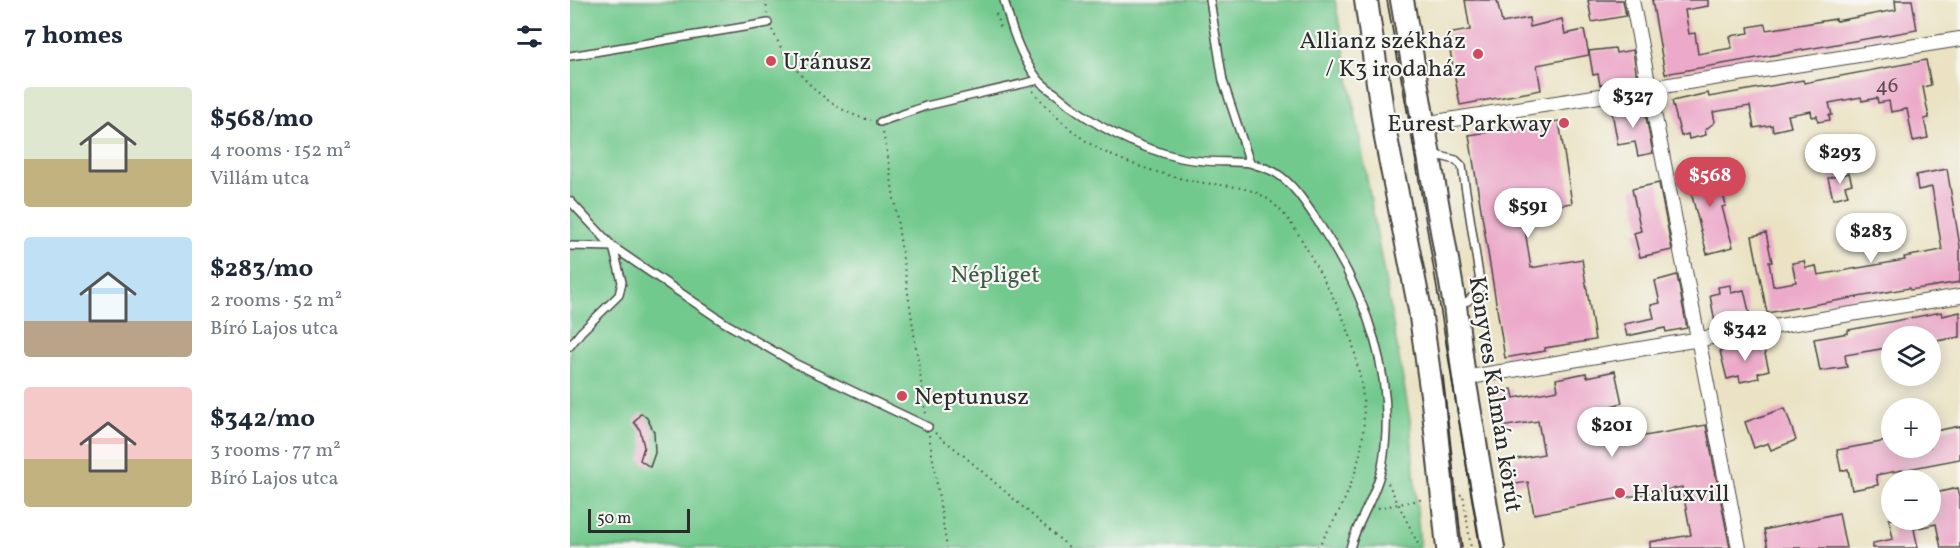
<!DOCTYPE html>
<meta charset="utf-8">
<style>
:root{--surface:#fff;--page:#f6f6f7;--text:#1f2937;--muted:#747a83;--accent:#d1495b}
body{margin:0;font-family:Vollkorn,serif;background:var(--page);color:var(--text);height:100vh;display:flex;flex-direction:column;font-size:22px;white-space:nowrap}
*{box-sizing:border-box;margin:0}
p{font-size:20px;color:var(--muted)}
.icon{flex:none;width:33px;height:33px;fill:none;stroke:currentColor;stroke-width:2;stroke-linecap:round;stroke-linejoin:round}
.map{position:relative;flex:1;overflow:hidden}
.panel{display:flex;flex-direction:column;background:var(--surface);width:570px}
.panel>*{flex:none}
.controls{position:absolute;left:1311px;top:326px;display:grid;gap:12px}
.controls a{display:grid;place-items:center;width:60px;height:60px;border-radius:50%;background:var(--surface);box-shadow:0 3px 15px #0003;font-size:30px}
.scale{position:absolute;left:18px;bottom:15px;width:102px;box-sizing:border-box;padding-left:6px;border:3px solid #2b2b2b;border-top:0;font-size:16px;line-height:21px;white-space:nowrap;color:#2b2b2b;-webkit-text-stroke:4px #f6f6f2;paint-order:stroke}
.price{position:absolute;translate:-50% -51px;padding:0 14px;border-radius:21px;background:#fff;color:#222;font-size:20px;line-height:39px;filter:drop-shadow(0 2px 3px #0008)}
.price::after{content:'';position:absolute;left:50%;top:36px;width:18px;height:14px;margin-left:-9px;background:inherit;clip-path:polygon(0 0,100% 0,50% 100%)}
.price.active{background:var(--accent);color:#fff}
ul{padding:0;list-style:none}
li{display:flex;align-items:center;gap:18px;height:150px;padding:0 24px}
li span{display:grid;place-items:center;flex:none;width:168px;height:120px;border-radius:6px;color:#555}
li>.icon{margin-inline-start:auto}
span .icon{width:72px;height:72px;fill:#fffc;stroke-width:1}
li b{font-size:26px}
h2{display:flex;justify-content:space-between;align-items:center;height:72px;padding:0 24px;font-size:26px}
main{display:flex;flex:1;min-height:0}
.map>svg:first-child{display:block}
.green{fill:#72c98d;stroke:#4e7a5c;stroke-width:1.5}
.building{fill:#eca9c9}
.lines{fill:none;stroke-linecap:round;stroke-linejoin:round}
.lane-casing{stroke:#484642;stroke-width:10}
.street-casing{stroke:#484642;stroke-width:16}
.primary-casing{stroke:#484642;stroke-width:26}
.path{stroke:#484642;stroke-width:2;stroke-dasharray:1.5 4.5;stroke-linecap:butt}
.lane{stroke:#fff;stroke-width:7}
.street{stroke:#fff;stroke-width:14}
.primary{stroke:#fff;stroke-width:22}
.tram{stroke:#2b2b2b;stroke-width:1.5}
.poi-dot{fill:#d1495b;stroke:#f6f6f2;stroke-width:2}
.labels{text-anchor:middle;stroke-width:4.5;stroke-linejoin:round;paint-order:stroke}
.number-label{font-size:21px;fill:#5b4a52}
.poi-label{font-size:24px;fill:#2b2b2b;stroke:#f6f6f2;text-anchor:start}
.park-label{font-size:24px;fill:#405a48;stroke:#f6f6f2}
.street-label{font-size:24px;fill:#2b2b2b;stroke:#f6f6f2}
</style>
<main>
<section class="panel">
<h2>7 homes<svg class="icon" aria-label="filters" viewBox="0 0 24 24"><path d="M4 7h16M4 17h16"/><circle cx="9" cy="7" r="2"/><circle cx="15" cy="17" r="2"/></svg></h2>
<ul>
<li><span style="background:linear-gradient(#dfe7d0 60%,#c2b280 0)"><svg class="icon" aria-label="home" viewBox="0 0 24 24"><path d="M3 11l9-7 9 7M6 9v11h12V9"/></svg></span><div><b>$568/mo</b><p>4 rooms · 152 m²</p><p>Villám utca</p></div></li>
<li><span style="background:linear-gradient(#bfe0f5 70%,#b9a48a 0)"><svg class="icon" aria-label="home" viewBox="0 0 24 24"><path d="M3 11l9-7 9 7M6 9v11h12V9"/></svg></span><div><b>$283/mo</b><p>2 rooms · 52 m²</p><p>Bíró Lajos utca</p></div></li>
<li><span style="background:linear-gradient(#f6c9c9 60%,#c2b280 0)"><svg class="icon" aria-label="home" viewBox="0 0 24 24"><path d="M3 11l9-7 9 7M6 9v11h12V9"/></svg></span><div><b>$342/mo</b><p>3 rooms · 77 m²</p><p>Bíró Lajos utca</p></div></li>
</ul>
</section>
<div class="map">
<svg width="1390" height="548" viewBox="0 0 1390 548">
<rect width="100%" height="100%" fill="#f6f6f2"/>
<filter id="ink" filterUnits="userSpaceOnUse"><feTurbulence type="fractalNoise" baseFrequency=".0167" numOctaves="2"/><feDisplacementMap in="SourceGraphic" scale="12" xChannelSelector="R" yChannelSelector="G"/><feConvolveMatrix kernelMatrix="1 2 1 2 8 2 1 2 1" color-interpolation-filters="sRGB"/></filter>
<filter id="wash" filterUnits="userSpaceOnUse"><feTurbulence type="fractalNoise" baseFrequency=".008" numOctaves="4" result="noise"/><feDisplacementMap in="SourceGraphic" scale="24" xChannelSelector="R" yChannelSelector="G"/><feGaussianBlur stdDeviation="1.35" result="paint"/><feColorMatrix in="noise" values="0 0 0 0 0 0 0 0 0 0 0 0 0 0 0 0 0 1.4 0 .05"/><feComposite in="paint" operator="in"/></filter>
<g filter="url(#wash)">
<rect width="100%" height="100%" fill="#eae2c2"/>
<!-- green -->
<path class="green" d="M 0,0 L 765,0 L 840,419 L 850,548 L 0,548 Z"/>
<g id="blocks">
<!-- building -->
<path class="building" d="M 895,0 L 927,0 L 932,23 L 959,18 L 960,27 L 992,19 L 995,34 L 1014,30 L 1019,55 L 967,65 L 971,90 L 890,105 L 877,34 L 900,30 Z
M 1018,0 L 1053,0 L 1056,16 L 1022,22 Z
M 1082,0 L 1138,0 L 1138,6 L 1115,10 L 1119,34 L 1125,33 L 1128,54 L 1162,48 L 1160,36 L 1179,33 L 1178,27 L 1195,24 L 1196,30 L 1266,19 L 1266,21 L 1326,10 L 1325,0 L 1342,0 L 1347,30 L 1095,74 Z
M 1045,48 L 1046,53 L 1063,50 L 1067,79 L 1030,85 L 1028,74 L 1023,75 L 1019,51 Z
M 1356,60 L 1361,85 L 1353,87 L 1359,118 L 1354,119 L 1358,138 L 1343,141 L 1337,109 L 1321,112 L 1319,101 L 1308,103 L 1307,98 L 1292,101 L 1291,97 L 1259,103 L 1262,115 L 1259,115 L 1260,120 L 1248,122 L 1247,116 L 1242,117 L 1241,111 L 1218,115 L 1221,127 L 1203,131 L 1202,125 L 1184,128 L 1180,106 L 1143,112 L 1145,122 L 1135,130 L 1136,135 L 1119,139 L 1118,134 L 1111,136 L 1102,101 L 1138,93 L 1139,97 L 1233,80 L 1234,83 Z
M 1074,106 L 1083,153 L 1068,156 L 1065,142 L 1048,145 L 1042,112 Z
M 989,121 L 1002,203 L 952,211 L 961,268 L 1012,259 L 1025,340 L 975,348 L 975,351 L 935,358 L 899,135 Z
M 1146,165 L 1156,206 L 1152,207 L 1163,247 L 1137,254 L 1116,173 Z
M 1377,169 L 1390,246 L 1390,282 L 1340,290 L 1339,288 L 1197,313 L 1182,236 L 1196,233 L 1202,262 L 1199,262 L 1203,286 L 1226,282 L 1222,263 L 1234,261 L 1236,268 L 1246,266 L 1248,275 L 1335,260 L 1334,257 L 1372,250 L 1362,187 L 1348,190 L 1346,175 Z
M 1279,173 L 1282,184 L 1275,186 L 1278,195 L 1263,199 L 1258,178 Z
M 1089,183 L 1102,250 L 1070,257 L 1064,233 L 1071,231 L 1062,189 Z
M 1107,275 L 1117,328 L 1096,332 L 1095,328 L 1057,336 L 1054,324 L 1084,318 L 1081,305 L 1090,303 L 1085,281 Z
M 1160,285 L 1161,293 L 1174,290 L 1180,316 L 1145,323 L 1140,295 L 1149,293 L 1148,287 Z
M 1371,312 L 1372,316 L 1390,312 L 1390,337 L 1360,342 L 1360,336 L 1322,336 L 1322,347 L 1275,355 L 1277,367 L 1250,371 L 1244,339 L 1278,333 L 1278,330 Z
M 1192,342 L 1199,370 L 1188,373 L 1189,378 L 1170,382 L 1169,376 L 1157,379 L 1150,351 Z
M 1045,371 L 1052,403 L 1041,406 L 1047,441 L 1136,425 L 1160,548 L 1080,548 L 1080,542 L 1121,535 L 1112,487 L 964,514 L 958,482 L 940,485 L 936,461 L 974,454 L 968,421 L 931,427 L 925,392 L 942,389 L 944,398 L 988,390 L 986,379 L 1016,373 L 1017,377 Z
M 1215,408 L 1226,440 L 1201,450 L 1198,443 L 1184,448 L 1175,422 Z
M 71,413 L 77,418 L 84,432 L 85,453 L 80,467 L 70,460 L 74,447 L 70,430 L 64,422 Z
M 1390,426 L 1390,459 L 1306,475 L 1308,485 L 1282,490 L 1278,469 L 1271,471 L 1267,450 L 1322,440 L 1322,447 L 1360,447 L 1360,432 Z
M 1388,488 L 1390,496 L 1390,548 L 1371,548 L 1366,524 L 1344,529 L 1348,548 L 1303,548 L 1303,543 L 1323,539 L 1319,519 L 1360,519 L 1360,494 Z
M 1269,513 L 1276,548 L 1198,548 L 1194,530 Z"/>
</g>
</g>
<g filter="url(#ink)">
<use href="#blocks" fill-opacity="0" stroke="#484642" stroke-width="1.5"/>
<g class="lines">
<!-- lane casing -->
<g class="lane-casing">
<path id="lane" d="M 434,0 C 441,27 450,57 468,79 C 473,85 480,90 486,94 C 522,125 565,147 611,158 C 633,163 658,161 680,163
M 640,0 L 653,81 L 680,163 C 688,166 698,168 706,173 C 724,184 738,207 750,225 C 797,296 828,381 812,467 C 806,496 788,520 780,548
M 0,56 L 198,23
M 310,122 L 356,106 L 469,80
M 862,154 L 886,160 L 892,166 L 911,288 L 898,301 L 887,305
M 0,201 L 43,247 L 155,323 L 226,364 L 358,427
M 0,246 L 43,247 L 52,282 L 49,295 L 11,332 L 0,346"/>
</g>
<!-- street casing -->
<g class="street-casing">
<path id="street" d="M 1062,0 L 1169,548
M 853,124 L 1390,39
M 894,378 L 1390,296"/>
</g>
<!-- primary casing -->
<g class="primary-casing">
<path id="primary" d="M 796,0 L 816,138 L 850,310 L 863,402 L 878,548
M 832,0 L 885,306 L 894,378 L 923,548"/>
</g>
<!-- path -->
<path class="path" d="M 196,0 L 197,14
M 426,14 L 430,28
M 202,30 C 208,41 213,54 221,63 C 241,89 269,114 301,120
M 463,91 C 479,110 496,127 516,141 C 543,160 590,174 622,181 C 643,185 671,185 689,194 C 715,206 734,243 747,268 C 759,289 771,311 779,333 C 783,343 785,354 787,364 C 805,434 786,490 747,548
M 313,133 L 317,151 L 356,415
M 365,433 L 393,455 L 500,548
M 359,435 L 377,548
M 818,483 L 850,548
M 890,495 L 893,494 L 901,548
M 808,508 L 855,499"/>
<!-- lane -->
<use href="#lane" class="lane"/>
<!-- street -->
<use href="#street" class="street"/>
<!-- primary -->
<use href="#primary" class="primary"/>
<!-- tram -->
<path class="tram" d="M 817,0 L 841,132 L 910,548
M 873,376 L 892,548"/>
</g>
</g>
<!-- markers -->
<g class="poi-dot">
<circle cx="908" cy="54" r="6"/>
<circle cx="201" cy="61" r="6"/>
<circle cx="994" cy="123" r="6"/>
<circle cx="332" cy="396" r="6"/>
<circle cx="1050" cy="493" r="6"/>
</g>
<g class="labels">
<!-- number labels -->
<g class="number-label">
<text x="1317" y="92">46</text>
</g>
<!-- poi labels -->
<g class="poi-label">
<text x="896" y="48" text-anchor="end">Allianz székház<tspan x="896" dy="28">/ K3 irodaház</tspan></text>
<text x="213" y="69">Uránusz</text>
<text x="982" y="131" text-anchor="end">Eurest Parkway</text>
<text x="344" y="404">Neptunusz</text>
<text x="1062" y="501">Haluxvill</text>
</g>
<!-- park labels -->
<g class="park-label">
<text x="425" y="282">Népliget</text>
</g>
<!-- street labels -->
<g class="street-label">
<text transform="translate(926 394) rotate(81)" y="8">Könyves Kálmán körút</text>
</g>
</g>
</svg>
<div class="controls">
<a><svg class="icon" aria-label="layers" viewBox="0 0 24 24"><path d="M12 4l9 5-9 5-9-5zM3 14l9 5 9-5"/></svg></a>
<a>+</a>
<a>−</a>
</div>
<div class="scale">50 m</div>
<b class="price" style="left:1063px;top:129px">$327</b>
<b class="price" style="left:1270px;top:185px">$293</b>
<b class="price active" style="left:1140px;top:208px">$568</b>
<b class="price" style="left:958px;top:239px">$591</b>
<b class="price" style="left:1301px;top:264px">$283</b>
<b class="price" style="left:1175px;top:362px">$342</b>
<b class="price" style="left:1042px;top:458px">$201</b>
</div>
</main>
